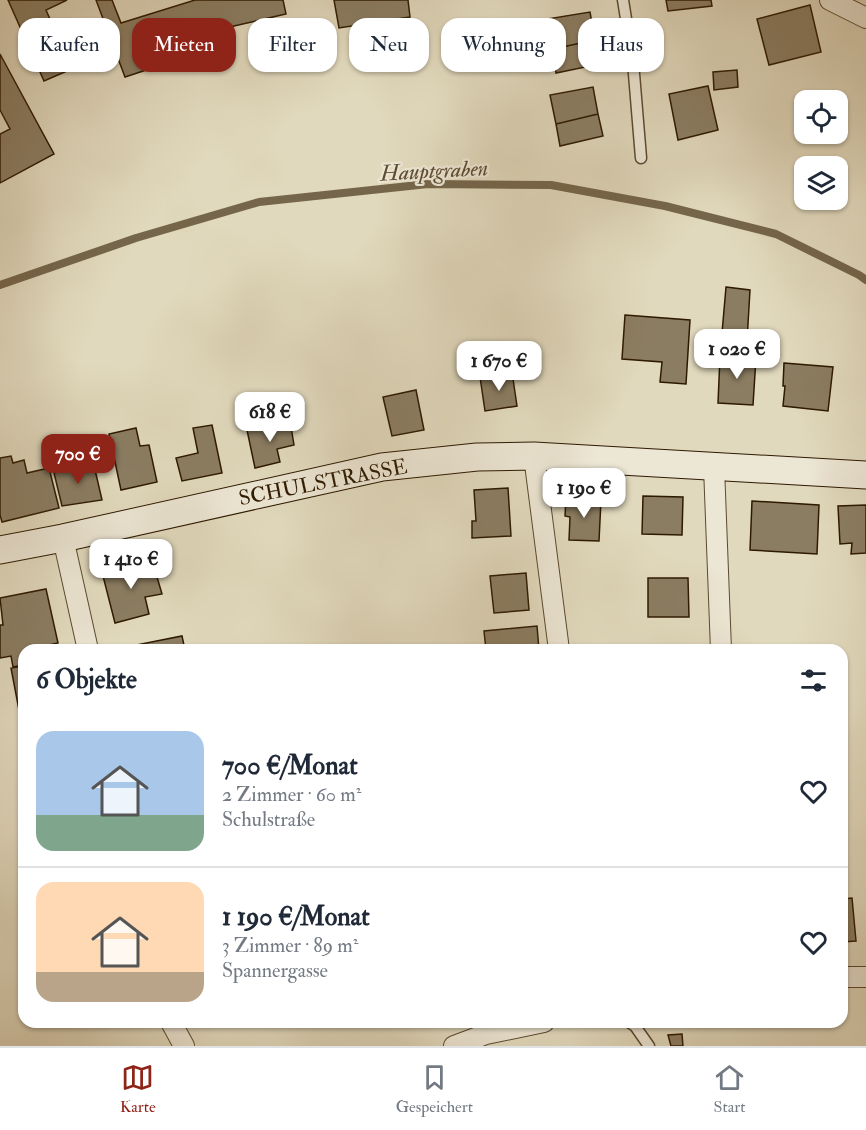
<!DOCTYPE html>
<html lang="de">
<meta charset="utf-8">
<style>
:root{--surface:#fff;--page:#f6f6f7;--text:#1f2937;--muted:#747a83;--line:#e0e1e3;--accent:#8f2418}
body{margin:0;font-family:"IM FELL Double Pica",serif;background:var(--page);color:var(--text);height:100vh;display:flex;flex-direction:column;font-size:22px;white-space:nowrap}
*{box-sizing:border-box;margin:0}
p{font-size:20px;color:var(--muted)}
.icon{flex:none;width:33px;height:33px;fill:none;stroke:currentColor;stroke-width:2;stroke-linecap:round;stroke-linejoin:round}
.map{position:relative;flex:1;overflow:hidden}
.sheet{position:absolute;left:18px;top:644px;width:830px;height:384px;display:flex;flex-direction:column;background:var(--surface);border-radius:18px;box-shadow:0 2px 4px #0004}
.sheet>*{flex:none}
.banner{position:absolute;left:18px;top:18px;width:831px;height:54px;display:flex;gap:12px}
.tools{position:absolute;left:794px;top:90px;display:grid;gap:12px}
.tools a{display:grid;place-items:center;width:54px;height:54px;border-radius:12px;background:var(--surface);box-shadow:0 2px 4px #0004;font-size:30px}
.price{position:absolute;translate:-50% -51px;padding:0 14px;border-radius:12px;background:#fff;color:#222;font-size:20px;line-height:39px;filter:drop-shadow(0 2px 3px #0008)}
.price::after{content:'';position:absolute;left:50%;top:36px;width:18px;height:14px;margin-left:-9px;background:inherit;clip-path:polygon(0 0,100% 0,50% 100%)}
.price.current{background:var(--accent);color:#fff}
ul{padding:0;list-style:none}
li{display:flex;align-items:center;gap:18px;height:150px;padding:0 18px}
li+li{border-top:2px solid var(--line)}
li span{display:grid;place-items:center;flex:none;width:168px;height:120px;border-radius:18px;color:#555}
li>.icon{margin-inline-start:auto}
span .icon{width:72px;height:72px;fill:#fffc;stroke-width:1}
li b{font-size:26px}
h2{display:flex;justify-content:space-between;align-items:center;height:72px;padding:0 18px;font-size:26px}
.chip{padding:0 21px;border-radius:18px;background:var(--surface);box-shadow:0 2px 4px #0004;font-size:21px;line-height:54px}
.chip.current{background:var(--accent);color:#fff}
.menu{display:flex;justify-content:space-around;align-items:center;height:84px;border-top:2px solid var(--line);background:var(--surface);font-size:16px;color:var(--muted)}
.menu a{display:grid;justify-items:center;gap:3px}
.menu .current{color:var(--accent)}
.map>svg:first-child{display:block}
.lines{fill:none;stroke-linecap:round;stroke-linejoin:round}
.stream{stroke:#75664b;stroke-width:8}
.building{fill:#8b7d62;stroke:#2e1a00;stroke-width:1.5}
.lane-casing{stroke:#5b4a2f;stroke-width:13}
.street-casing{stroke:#5b4a2f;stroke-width:22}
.secondary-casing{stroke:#2e1a00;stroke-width:29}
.lane{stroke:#ece6d4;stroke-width:10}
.street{stroke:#ece6d4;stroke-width:20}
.secondary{stroke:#ece6d4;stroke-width:27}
.labels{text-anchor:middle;stroke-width:4.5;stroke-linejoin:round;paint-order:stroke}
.street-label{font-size:21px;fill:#2e1a00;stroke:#ece6d4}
.water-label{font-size:22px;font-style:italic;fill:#5d4c32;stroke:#ece6d4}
</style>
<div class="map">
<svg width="866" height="1046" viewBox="0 0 866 1046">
<rect width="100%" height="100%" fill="#e1d9bd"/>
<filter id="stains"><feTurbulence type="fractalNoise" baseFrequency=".00333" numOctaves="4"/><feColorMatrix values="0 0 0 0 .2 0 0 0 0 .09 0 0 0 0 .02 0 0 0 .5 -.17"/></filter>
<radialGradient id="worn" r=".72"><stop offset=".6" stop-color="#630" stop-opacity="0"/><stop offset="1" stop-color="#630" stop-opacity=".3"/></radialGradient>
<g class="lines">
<!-- stream -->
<path class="stream" d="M 0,285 L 136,238 L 259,202 L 428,184 L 551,185 L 665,206 L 776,234 L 859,275 L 866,280"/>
</g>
<!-- building -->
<path class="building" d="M 8,0 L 67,0 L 46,10 L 58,37 L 85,25 L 99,57 L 44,81 Z
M 96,0 L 112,0 L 121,23 L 195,0 L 283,0 L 286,14 L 234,26 L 203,37 L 207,50 L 125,77 Z
M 334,0 L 408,0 L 410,17 L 339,28 Z
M 666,0 L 711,0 L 712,6 L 668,11 Z
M 810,5 L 821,52 L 769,65 L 757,19 Z
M 590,12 L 595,40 L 553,49 L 547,19 Z
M 595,40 L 600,64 L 556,73 L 553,49 Z
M 0,54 L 54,154 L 0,183 L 0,134 L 10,129 L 0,110 Z
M 737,70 L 738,87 L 714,90 L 713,72 Z
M 708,86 L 718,130 L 678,140 L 669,94 Z
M 593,87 L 598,114 L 556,124 L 550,95 Z
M 598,114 L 603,136 L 560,146 L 556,124 Z
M 726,287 L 750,290 L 746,358 L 720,356 Z
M 625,315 L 690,320 L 686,384 L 660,382 L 662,362 L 622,359 Z
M 720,356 L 756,358 L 753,405 L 718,403 Z
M 784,363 L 833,367 L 828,411 L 783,406 L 785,386 L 783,386 Z
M 512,372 L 517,406 L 485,411 L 480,377 Z
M 416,390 L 424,430 L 392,436 L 383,397 Z
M 290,421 L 294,445 L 277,449 L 280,462 L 255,468 L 247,430 Z
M 212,425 L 222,473 L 182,481 L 176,458 L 198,453 L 193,428 Z
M 136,428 L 140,446 L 149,445 L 157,482 L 121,490 L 109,434 Z
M 11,456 L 13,463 L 24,460 L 27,473 L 49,468 L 59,508 L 2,522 L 0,515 L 0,458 Z
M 93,461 L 102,500 L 62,506 L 54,473 Z
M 508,488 L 511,536 L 472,538 L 472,521 L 476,521 L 474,490 Z
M 643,496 L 683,497 L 682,535 L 642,534 Z
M 566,498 L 601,500 L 599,541 L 569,540 L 570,517 L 565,516 Z
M 752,501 L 819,505 L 817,554 L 750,550 Z
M 866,505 L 866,553 L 851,554 L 852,543 L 840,544 L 838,506 Z
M 152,560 L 162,594 L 145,597 L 149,614 L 115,623 L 102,572 Z
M 526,573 L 529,610 L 494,613 L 490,576 Z
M 648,578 L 688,578 L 689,617 L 648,617 Z
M 46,589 L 58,643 L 44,646 L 45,650 L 24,650 L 24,665 L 13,667 L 11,656 L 0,658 L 0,625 L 3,625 L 0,598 Z
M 537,626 L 539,650 L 486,650 L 484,631 Z
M 182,636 L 185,650 L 136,650 L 136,645 Z
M 24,666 L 24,731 L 23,731 L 11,668 Z
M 852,898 L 856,941 L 842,942 L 842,899 Z
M 682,1034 L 683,1046 L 671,1046 L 668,1035 Z"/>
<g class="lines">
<!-- lane casing -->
<g class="lane-casing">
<path id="lane" d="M 623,0 L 633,62 L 641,158
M 629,1022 L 635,1026 L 649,1046"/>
</g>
<!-- street casing -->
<g class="street-casing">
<path id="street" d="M 830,0 L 866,18
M 534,456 L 559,650
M 714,467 L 721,650
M 63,538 L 88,650
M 842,977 L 866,977
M 171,1022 L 184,1046
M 454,1046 L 486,1034 L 544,1022"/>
</g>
<!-- secondary casing -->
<g class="secondary-casing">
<path id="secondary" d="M 0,550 L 63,538 L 382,467 L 477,457 L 534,456 L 866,475"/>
</g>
<!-- lane -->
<use href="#lane" class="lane"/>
<!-- street -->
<use href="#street" class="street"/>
<!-- secondary -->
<use href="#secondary" class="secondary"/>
</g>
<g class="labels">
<!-- street labels -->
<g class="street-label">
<text transform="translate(323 482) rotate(-11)" y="7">SCHULSTRASSE</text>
</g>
<!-- water labels -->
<g class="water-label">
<text transform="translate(434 170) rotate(-3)" y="8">Hauptgraben</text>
</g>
</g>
<rect width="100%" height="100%" filter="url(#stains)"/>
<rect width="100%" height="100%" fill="url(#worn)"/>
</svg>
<div class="tools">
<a><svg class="icon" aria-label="locate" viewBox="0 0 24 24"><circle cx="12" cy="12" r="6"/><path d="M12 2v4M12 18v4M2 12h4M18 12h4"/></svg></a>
<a><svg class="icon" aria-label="layers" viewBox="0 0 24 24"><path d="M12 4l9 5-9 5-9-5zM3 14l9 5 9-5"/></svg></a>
</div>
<b class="price" style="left:737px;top:380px">1 020 €</b>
<b class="price" style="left:499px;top:392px">1 670 €</b>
<b class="price" style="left:270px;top:443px">618 €</b>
<b class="price current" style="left:78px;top:485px">700 €</b>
<b class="price" style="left:584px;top:519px">1 190 €</b>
<b class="price" style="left:131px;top:590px">1 410 €</b>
<div class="banner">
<a class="chip">Kaufen</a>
<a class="chip current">Mieten</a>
<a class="chip">Filter</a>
<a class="chip">Neu</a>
<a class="chip">Wohnung</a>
<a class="chip">Haus</a>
</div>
<section class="sheet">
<h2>6 Objekte<svg class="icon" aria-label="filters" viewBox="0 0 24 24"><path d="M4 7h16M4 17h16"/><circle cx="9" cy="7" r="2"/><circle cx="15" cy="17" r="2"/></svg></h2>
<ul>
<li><span style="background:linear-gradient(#a9c7e8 70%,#7fa58c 0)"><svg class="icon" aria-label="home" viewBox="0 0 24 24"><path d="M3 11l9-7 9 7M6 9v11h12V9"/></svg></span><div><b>700 €/Monat</b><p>2 Zimmer · 60 m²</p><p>Schulstraße</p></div><svg class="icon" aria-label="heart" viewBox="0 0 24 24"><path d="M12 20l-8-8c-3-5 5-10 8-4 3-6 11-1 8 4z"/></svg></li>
<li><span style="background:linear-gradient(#ffd9b3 75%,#b9a48a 0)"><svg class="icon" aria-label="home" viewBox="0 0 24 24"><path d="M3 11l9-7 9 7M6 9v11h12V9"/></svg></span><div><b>1 190 €/Monat</b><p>3 Zimmer · 89 m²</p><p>Spannergasse</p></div><svg class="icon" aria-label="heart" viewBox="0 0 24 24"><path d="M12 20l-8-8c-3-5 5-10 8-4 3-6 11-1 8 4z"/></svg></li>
</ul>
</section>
</div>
<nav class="menu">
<a class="current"><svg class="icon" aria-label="map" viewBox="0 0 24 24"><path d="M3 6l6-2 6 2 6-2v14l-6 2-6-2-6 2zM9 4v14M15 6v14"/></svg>Karte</a>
<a><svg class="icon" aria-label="saved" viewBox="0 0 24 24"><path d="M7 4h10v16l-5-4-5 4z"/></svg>Gespeichert</a>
<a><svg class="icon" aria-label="home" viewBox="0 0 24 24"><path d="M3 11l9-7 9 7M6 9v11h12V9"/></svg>Start</a>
</nav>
